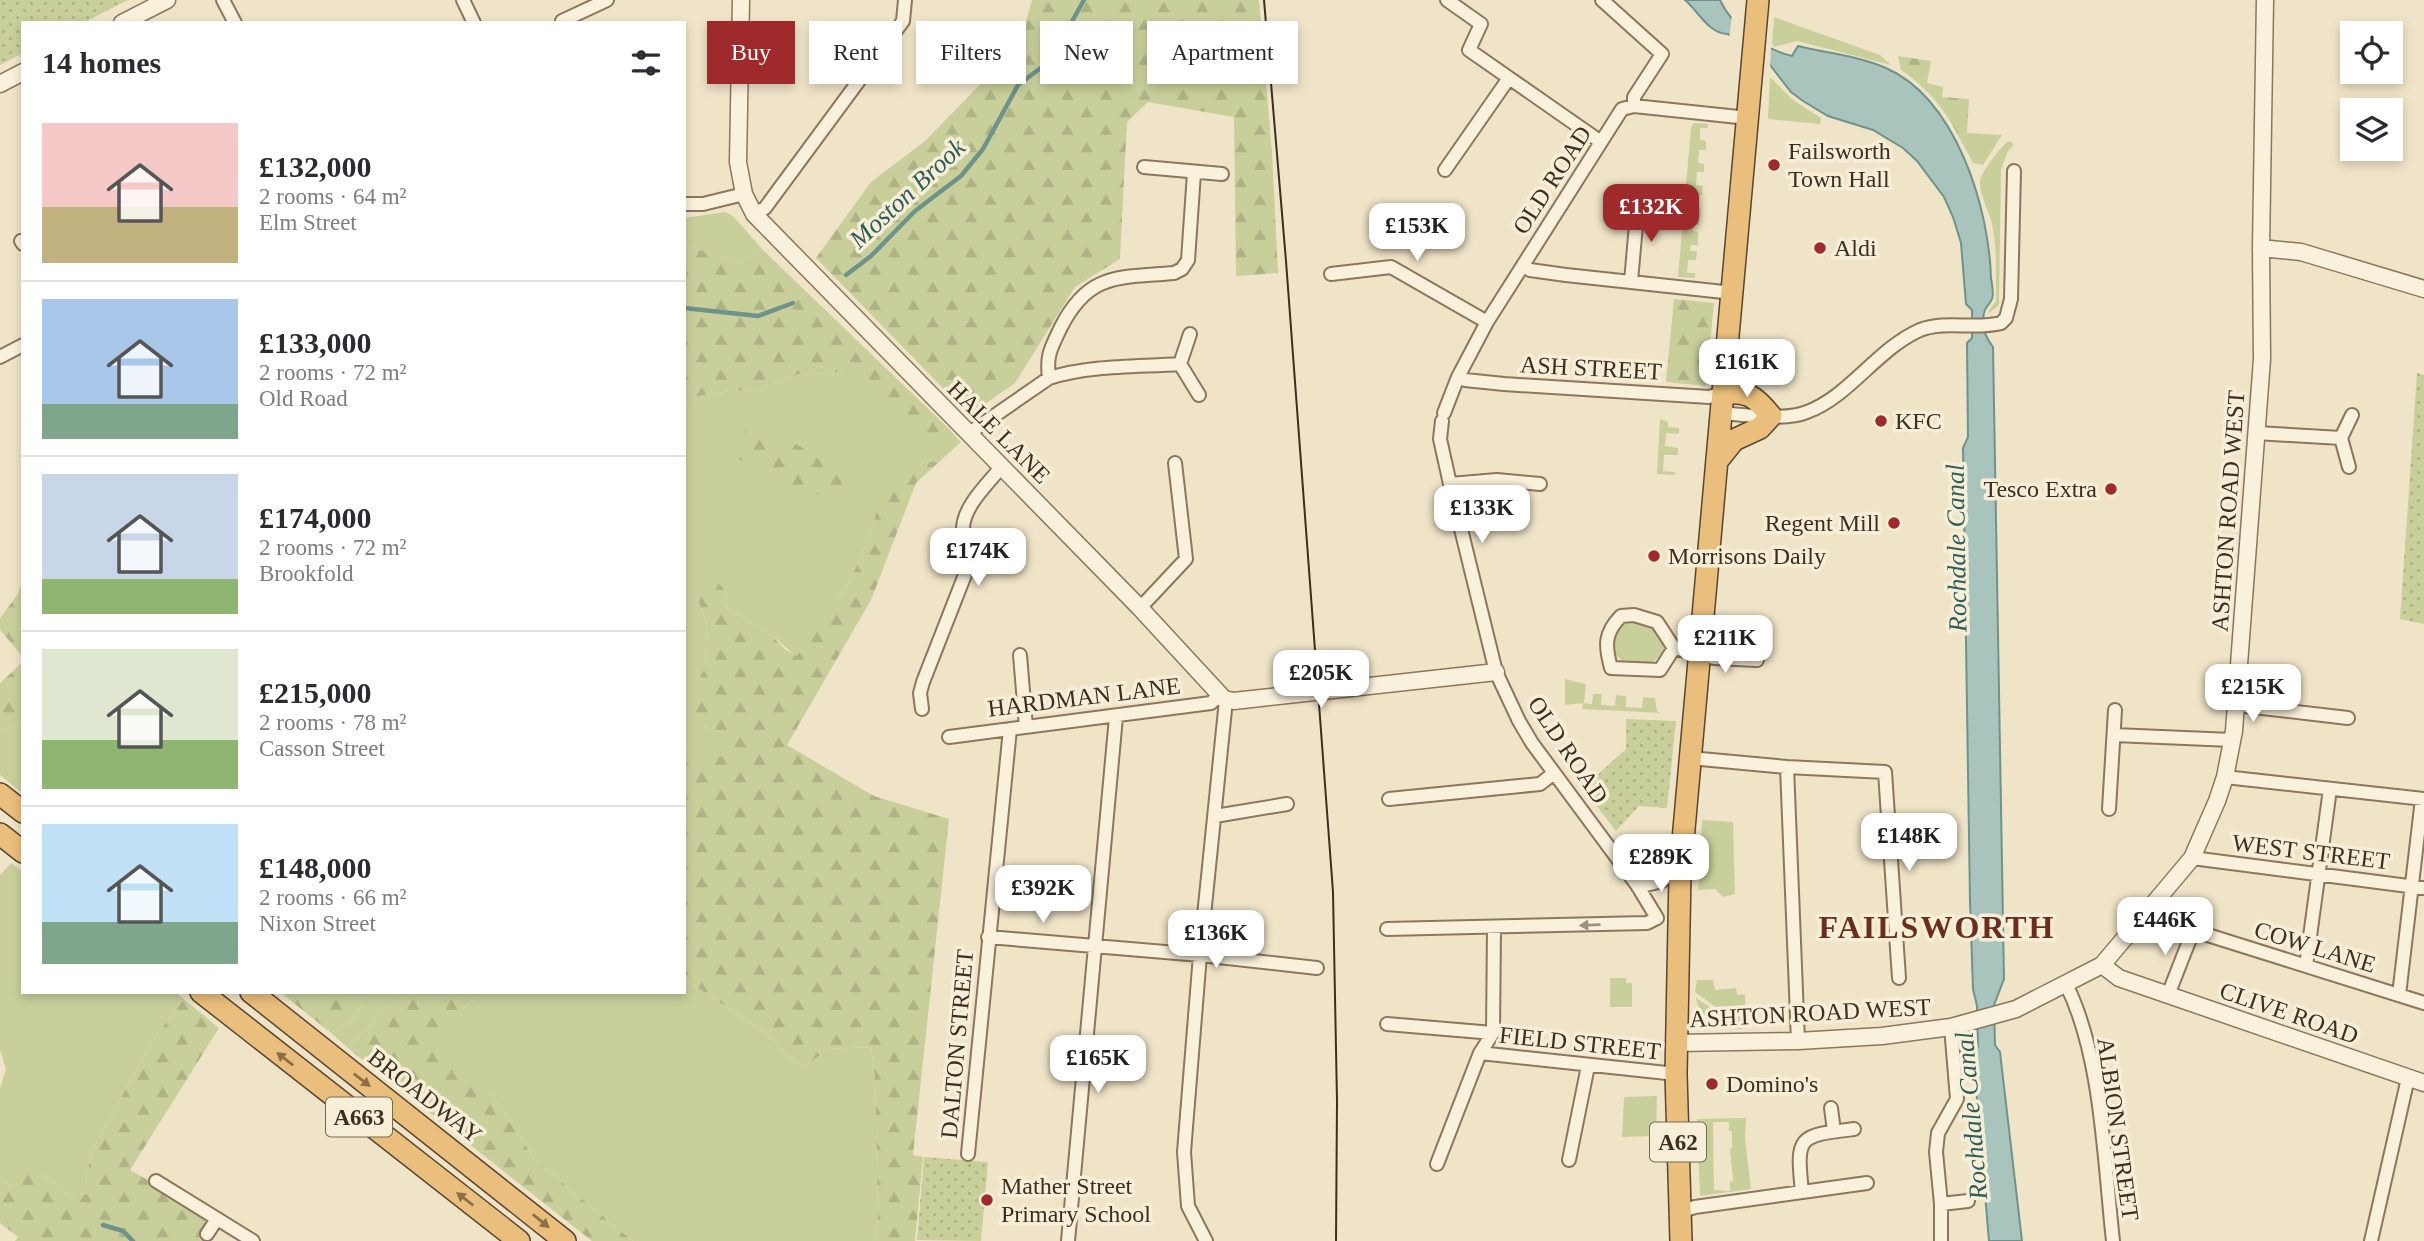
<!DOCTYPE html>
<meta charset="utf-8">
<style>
:root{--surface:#fff;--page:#f2f2f3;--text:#2b2b33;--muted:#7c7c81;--line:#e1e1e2;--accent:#9e2a2b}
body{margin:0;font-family:"Times New Roman",serif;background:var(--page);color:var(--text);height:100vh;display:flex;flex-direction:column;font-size:26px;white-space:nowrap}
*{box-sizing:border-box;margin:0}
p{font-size:23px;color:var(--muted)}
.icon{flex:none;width:38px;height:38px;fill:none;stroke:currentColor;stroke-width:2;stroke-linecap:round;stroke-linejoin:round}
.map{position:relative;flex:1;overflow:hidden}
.drawer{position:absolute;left:21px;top:21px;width:665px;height:973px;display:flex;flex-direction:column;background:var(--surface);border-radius:0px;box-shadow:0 4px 10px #0003}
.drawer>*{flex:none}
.top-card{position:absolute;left:707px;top:21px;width:665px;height:63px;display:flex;gap:14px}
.controls{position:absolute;left:2340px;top:21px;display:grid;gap:14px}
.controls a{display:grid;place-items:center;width:63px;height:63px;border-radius:0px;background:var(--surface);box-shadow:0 4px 10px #0003;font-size:35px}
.price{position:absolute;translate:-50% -60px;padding:0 16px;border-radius:14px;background:#fff;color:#222;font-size:23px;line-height:46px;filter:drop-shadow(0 2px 4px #0008)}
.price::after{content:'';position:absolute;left:50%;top:42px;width:21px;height:16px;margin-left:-10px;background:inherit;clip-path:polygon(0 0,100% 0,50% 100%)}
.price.active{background:var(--accent);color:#fff}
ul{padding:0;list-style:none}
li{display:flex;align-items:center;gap:21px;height:175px;padding:0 21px}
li+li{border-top:2px solid var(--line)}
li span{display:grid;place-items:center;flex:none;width:196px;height:140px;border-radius:0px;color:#555}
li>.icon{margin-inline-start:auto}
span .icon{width:84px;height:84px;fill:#fffc;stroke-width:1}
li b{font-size:30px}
h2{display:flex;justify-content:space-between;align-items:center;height:84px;padding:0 21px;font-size:30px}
.tag{padding:0 24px;border-radius:0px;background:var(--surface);box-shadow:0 4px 10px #0003;font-size:24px;line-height:63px}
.tag.active{background:var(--accent);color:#fff}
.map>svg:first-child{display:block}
.green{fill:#c9cf9b;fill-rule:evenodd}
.forest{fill:url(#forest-firs)}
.park{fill:url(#park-dots)}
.water{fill:#a9c4bc;stroke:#6f938a;stroke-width:2}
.pier{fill:#f0e4c8}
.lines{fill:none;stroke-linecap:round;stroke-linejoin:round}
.stream{stroke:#6f938a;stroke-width:4.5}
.minor-casing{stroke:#8d765c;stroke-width:16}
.tertiary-casing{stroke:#8d765c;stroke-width:19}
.trunk-casing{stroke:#5b4430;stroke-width:24}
.minor{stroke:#faf1dc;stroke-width:12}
.tertiary{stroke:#faf1dc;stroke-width:16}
.trunk{stroke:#eabe7c;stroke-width:21}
.tram{stroke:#3d2e20;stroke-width:2}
.oneway{fill:#9c907e}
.oneway2{fill:#8b6f49}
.poi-dot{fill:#9e2a2b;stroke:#f7eed8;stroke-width:2.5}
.labels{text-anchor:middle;stroke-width:7;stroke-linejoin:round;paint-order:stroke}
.shield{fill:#f7eed8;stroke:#756857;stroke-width:2}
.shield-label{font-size:23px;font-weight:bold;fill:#3d2e20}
.poi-label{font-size:24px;fill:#3d2e20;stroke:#f7eed8;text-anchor:start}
.street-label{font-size:24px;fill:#3d2e20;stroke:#f7eed8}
.water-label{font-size:26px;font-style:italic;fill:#2f5d5a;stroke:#f7eed8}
.district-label{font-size:32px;font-weight:bold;letter-spacing:2px;fill:#6b2e1e;stroke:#f7eed8}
</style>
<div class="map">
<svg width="2424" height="1241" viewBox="0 0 2424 1241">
<defs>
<pattern id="forest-firs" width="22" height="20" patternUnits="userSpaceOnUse" patternTransform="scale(1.75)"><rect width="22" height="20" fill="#c9cf9b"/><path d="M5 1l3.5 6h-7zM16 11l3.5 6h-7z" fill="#aeb285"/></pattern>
<pattern id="park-dots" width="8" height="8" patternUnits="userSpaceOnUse" patternTransform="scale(1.75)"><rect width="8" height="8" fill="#c9cf9b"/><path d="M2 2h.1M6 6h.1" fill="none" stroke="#aeb285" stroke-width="1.8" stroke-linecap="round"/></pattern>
</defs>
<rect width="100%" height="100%" fill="#f0e4c8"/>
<!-- green -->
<path class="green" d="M 1774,17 L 1880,55 L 1891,65 L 1797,41 L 1774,47 L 1772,43 Z
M 1770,77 L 1793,100 L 1821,118 L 1820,124 L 1768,119 Z
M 1694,123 L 1708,124 L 1707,128 L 1700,128 L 1700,140 L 1706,141 L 1706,150 L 1699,150 L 1698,163 L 1704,164 L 1704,172 L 1697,172 L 1696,185 L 1703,186 L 1702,195 L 1695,195 L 1694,208 L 1701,209 L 1699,225 L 1693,225 L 1693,231 L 1698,232 L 1698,245 L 1691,245 L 1690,251 L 1697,251 L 1696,260 L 1688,260 L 1687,273 L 1695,273 L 1695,278 L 1678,277 L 1691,127 Z
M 1967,133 L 2002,135 L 1983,165 L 1973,163 L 1958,135 Z
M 2009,141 L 2013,143 L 2013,146 L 2008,151 L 2001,170 L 1999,305 L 1989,313 L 1989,310 L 1996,301 C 1996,275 1997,249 1992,224 C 1989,211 1979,194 1980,181 C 1981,172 2001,146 2009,141 Z
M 725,212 L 733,216 L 763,250 L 738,262 L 700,250 L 684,240 L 684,218 Z
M 847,372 L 919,436 L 937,437 L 947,427 L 961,442 L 940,461 L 924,462 L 877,510 L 869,538 L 849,583 L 797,657 L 770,634 L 727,609 L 724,589 L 696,596 L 708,626 L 706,668 L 696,684 L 703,726 L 732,736 L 732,756 L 707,759 L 684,743 L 684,407 L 692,397 L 730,391 L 759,390 L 799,374 Z
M 1660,419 L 1668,422 L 1668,427 L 1679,428 L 1679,434 L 1666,433 L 1665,446 L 1678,448 L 1678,455 L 1664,455 L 1663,471 L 1675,472 L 1675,475 L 1657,474 Z
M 1638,622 L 1651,625 L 1666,642 L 1665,651 L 1652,663 L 1624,662 L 1613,653 C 1612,630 1614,624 1638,622 Z
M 1565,679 L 1586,684 L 1584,703 L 1592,704 L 1593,694 L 1602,694 L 1601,705 L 1615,706 L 1616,695 L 1626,696 L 1626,707 L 1642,708 L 1643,697 L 1655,698 L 1657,711 L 1661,713 L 1582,709 L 1583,703 L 1565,705 Z
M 23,718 L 23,794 L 0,775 L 0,732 L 19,723 Z
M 1702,820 L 1733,822 L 1735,894 L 1723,897 L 1715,889 L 1698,890 Z
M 11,863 L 23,872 L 23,992 L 175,992 L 184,999 L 152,1041 L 91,1153 L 86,1181 L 88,1194 L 69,1196 L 42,1173 L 10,1186 L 0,1178 L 0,1088 L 6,1069 L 0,1050 L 0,875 Z
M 1610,978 L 1626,978 L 1626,983 L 1632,983 L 1632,1007 L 1610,1007 Z
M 684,979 L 757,1027 L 803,1068 L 828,1049 L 871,1047 L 875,1079 L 878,1217 L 875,1241 L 633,1241 L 534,1159 L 499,1103 L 438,1047 L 466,1005 L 488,992 L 684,992 Z
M 1697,980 L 1713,980 L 1715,990 L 1736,988 L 1737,995 L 1745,994 L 1746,1029 L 1695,992 Z
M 368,992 L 398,992 L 349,1049 L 331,1033 C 351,1023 360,1014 368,992 Z
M 1696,998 L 1741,1027 L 1742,1029 C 1722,1030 1699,1020 1696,998 Z
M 1657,1096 L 1656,1136 L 1622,1137 L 1624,1097 Z
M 1746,1118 L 1745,1139 L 1751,1189 L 1700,1196 L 1697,1119 ZM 1713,1122 L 1729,1122 L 1729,1131 L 1732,1131 L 1732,1148 L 1730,1148 L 1733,1181 L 1730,1182 L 1730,1191 L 1714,1190 Z"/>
<!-- forest -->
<path class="forest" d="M 1032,0 L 1259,0 L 1272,152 L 1278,273 L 1236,276 L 1234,117 L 1148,102 L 1127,122 L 1120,259 L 1075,287 L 1015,383 L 969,415 L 816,258 L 871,182 L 925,141 L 1001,63 L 1026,21 Z
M 1898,56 L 1931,61 L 1927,83 L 1943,87 L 1942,97 L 1969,99 L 1967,133 L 1958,135 C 1944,108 1926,87 1901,70 Z
M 684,240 L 700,250 L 738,262 L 763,250 L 947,427 L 937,437 L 919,437 L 846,372 L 799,374 L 759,390 L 730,391 L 692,397 L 684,407 Z
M 1674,299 L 1714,303 L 1706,386 L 1666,382 Z
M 751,425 C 786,436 819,454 845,481 L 832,500 L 766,475 L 727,452 Z
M 940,461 L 916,483 L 871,600 L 787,745 L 874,796 L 949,819 L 913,1155 L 923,1157 L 915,1241 L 875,1241 L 878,1217 L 875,1079 L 871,1047 L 828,1049 L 803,1068 L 757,1027 L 684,979 L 684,743 L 707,758 L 732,755 L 731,736 L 703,726 L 688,706 L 696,683 L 706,667 L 708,626 L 696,596 L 708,573 L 724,589 L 727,609 L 770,634 L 786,650 L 797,656 L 849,583 L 869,538 L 877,510 L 891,490 L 925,462 Z
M 23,578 L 23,657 L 0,630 L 0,618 L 18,594 Z
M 23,662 L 23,718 L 19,723 L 0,732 L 0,683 Z
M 280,992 L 368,992 C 360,1014 351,1023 331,1033 Z
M 398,992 L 488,992 L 466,1005 L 439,1047 L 499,1103 L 534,1159 L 633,1241 L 592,1241 L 349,1049 Z
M 184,999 L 219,1028 L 130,1170 L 209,1214 L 209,1241 L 15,1241 L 18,1237 L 0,1223 L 0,1178 L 10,1186 L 28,1169 L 42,1173 L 69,1196 L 87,1194 L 86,1181 L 91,1153 L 152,1041 Z"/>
<!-- park -->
<path class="park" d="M 0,0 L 128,0 L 83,23 L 23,23 L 23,53 L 0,65 Z
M 2417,373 L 2424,375 L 2424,624 L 2400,619 Z
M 1626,719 L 1676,721 L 1667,808 L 1639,806 L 1616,831 L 1583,788 L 1626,749 Z
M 924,1157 L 988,1162 L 981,1241 L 917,1240 Z"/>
<!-- water -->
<path class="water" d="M 1685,0 L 1720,0 C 1732,27 1764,49 1792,56 L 1798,46 C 1826,53 1859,56 1886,68 C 1956,99 1989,207 1991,278 C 1992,284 1994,294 1992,299 C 1990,304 1985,307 1984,313 C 1981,326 1985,337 1993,347 L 2004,979 L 1994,1005 L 1995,1045 L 2000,1052 L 2022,1241 L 1989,1241 L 1973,1053 L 1978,1047 L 1977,1006 L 1973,989 L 1970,901 L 1963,448 L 1968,437 L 1967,343 L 1972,338 L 1972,310 L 1966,304 L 1961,243 L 1953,217 L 1944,197 L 1917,161 L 1903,148 L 1873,130 L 1828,116 L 1803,101 L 1791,92 L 1770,65 L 1728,34 C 1709,34 1698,11 1685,0 Z"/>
<!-- pier -->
<path class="pier" d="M 1732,15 L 1771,45 L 1770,71 L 1729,39 Z"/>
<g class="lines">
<!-- stream -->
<path class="stream" d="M 846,275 L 871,256 L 915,211 L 961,176 L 983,149 L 1018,85 L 1050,61 L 1084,0
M 684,308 L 758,316 L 793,303
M 103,1225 L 123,1231 L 133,1241"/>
<!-- minor casing -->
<g class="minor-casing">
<path id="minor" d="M 223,0 L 235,23
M 463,0 L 474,23
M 1447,0 L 1481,24 L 1469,50 L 1601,142
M 1602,0 L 1662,54 L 1634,97 L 1634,106
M 562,21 L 607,0
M 1144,167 L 1222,174
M 1445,170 L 1509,78
M 684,204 L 703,204 L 744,194
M 754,214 L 765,208 L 903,21 L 905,0
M 21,241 L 23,244
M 1523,265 L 1530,270 L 1566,275 L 1733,293
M 1331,274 L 1391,267 L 1487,322
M 1631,281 L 1638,203
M 1190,334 L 1180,364 L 1199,395
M 0,357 L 23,345
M 1458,377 L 1465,380 L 1504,384 L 1709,397 L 1723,393
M 1049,378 C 1046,355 1051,348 1061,327 C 1089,272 1119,278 1174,273 L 1182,269 L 1188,260 L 1194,173
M 1444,413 L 1458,377 L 1487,322 L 1622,109 L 1634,106 L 1748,118
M 1721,413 C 1745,415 1785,421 1807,412 C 1850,396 1877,349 1920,330 C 1946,320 1975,330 2001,323 L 2006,318 L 2011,299 L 2014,171
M 1442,421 L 1440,439 L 1450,484 L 1496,672 L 1519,721 L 1532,743 L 1637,885 L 1657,918
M 2256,433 L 2341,438 L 2349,467
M 968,434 L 1049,378 C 1091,365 1136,367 1180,364
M 2341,438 L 2352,415
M 1450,484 L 1497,480 L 1540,484
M 1140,608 L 1186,559 L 1175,463
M 1674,648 L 1660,670 L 1611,668 C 1605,646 1604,633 1621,616 L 1634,615 L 1657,622 L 1674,648 L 1714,658 L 1757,660
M 1020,655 L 1026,727
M 2236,705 L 2348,718
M 922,709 L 920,693 L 923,682 L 968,567 C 970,553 963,542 963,528 C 964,505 989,483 1002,466
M 2114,735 L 2232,740
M 949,737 L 1211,703 L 1220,694
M 1690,758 L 1787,767 L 1885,772 L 1899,978
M 1787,767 L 1798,1041
M 2225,777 L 2424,799
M 1389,799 L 1540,784 L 1554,773
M 2109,809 L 2115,710
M 1215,816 L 1287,804
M 2192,858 L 2424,888
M 1638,887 L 1662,881 L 1680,867
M 2179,926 L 2424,1003
M 1387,929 L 1647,923 L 1657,918
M 988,937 L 1200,955 L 1317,968
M 2306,966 L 2330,789
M 2066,984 C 2102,1056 2104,1161 2113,1241
M 2168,995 L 2193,931
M 2399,995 L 2422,799
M 1387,1024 L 1493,1033
M 1480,1053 L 1676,1074
M 1831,1108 L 1834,1131
M 968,1154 L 1010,729
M 1569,1160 L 1588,1066
M 1437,1164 L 1480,1053 L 1493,1033 L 1494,927
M 156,1181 L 253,1241
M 1802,1192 C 1796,1135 1798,1136 1854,1129
M 1941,1204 L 1968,1201
M 1679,1212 L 1695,1207 L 1867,1183
M 207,1234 L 217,1219
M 1068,1241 L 1116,717
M 1206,1241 L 1188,1206 L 1184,1152 L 1200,955 L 1226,700
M 1941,1241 L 1941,1204 L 1936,1152 L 1938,1133 L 1957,1099 L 1951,1027
M 2371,1241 L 2408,1078"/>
</g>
<!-- tertiary casing -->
<g class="tertiary-casing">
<path id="tertiary" d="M 741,0 L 738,162 L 744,194 L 754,214 L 1140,608 L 1224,699 L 1234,701 L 1496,672
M 122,23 L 167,0
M 0,84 L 23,72
M 2261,248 L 2301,252 L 2424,289
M 2102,965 L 2119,978 L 2424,1083
M 1677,1043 L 1798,1041 L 1882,1036 L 1951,1027 L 2016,1009 L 2102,965 L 2192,858 L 2217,801 L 2225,777 L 2234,731 L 2262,359 L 2261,248 L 2265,0"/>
</g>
<!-- trunk casing -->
<g class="trunk-casing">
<path id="trunk" d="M 1718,460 L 1734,440 L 1760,428 L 1771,416 C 1755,396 1748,391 1723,393
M 0,794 L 23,812
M 0,834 L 23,852
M 201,992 L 519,1241
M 251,992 L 565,1241
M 1681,1241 L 1676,1074 L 1680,874 L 1758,0"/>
</g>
<!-- minor -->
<use href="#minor" class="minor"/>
<!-- tertiary -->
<use href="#tertiary" class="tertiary"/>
<!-- trunk -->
<use href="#trunk" class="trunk"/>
<!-- tram -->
<path class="tram" d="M 1264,0 L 1286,261 L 1333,892 L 1337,1101 L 1336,1241"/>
</g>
<!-- one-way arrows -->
<defs><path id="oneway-solid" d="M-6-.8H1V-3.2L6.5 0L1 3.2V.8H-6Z" transform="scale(1.75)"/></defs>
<use class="oneway" href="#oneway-solid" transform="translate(1590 925) rotate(178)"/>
<g class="oneway2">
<use href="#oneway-solid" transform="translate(285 1059) rotate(-142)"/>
<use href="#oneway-solid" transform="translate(362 1080) rotate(38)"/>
<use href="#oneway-solid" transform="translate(465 1199) rotate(-142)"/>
<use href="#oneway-solid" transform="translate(541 1221) rotate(39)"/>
</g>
<!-- markers -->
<g class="poi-dot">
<circle cx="1774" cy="165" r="7"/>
<circle cx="1820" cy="248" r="7"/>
<circle cx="1881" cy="421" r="7"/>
<circle cx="2111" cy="489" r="7"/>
<circle cx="1894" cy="523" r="7"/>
<circle cx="1654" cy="556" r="7"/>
<circle cx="1712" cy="1084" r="7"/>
<circle cx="987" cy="1200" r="7"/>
</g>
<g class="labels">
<!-- shield labels -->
<g class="shield">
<rect x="326" y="1097.5" width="66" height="39" rx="5"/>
<rect x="1650" y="1122.5" width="56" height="39" rx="5"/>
</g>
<g class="shield-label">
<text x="359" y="1125">A663</text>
<text x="1678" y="1150">A62</text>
</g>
<!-- poi labels -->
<g class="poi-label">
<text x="1788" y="159">Failsworth<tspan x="1788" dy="28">Town Hall</tspan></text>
<text x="1834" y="256">Aldi</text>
<text x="1895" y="429">KFC</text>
<text x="2097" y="497" text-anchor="end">Tesco Extra</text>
<text x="1880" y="531" text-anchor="end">Regent Mill</text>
<text x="1668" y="564">Morrisons Daily</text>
<text x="1726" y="1092">Domino's</text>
<text x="1001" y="1194">Mather Street<tspan x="1001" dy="28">Primary School</tspan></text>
</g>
<!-- street labels -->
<g class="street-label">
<text transform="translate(1552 180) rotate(-57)" y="8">OLD ROAD</text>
<text transform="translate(1591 368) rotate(3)" y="8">ASH STREET</text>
<text transform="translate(999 432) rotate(45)" y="8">HALE LANE</text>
<text transform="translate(2228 511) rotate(-86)" y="8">ASHTON ROAD WEST</text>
<text transform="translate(1084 697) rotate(-7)" y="8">HARDMAN LANE</text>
<text transform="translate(1568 750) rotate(56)" y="8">OLD ROAD</text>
<text transform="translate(2311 852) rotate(7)" y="8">WEST STREET</text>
<text transform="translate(2315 947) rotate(17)" y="8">COW LANE</text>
<text transform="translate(1810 1013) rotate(-3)" y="8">ASHTON ROAD WEST</text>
<text transform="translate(2289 1013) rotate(19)" y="8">CLIVE ROAD</text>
<text transform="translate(1580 1043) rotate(6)" y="8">FIELD STREET</text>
<text transform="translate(957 1044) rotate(-85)" y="8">DALTON STREET</text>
<text transform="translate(425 1096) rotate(38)" y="8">BROADWAY</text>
<text transform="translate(2118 1129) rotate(82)" y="8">ALBION STREET</text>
</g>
<!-- water labels -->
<g class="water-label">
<text transform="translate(907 193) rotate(-43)" y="9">Moston Brook</text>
<text transform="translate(1956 548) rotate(-91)" y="9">Rochdale Canal</text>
<text transform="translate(1971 1116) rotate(-95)" y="9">Rochdale Canal</text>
</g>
<!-- district labels -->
<g class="district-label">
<text x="1937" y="938">FAILSWORTH</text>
</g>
</g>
</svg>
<div class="controls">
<a><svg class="icon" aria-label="locate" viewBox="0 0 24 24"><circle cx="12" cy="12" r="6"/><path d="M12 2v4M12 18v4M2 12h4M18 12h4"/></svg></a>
<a><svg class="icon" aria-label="layers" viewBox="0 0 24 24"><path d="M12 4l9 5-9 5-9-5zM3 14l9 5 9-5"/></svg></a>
</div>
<b class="price active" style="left:1651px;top:244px">£132K</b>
<b class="price" style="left:1417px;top:263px">£153K</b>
<b class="price" style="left:1747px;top:399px">£161K</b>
<b class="price" style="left:1482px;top:545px">£133K</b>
<b class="price" style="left:978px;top:588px">£174K</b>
<b class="price" style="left:1725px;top:675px">£211K</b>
<b class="price" style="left:1321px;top:710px">£205K</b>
<b class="price" style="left:2253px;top:724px">£215K</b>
<b class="price" style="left:1909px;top:873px">£148K</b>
<b class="price" style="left:1661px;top:894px">£289K</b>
<b class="price" style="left:1043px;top:925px">£392K</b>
<b class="price" style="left:2165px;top:957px">£446K</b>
<b class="price" style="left:1216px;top:970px">£136K</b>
<b class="price" style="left:1098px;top:1095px">£165K</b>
<div class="top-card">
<a class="tag active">Buy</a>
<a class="tag">Rent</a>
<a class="tag">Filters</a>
<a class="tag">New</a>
<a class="tag">Apartment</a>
</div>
<section class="drawer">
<h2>14 homes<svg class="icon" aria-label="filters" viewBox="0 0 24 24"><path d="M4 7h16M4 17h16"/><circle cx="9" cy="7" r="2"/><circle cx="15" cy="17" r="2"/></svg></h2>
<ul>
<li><span style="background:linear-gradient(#f6c9c9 60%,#c2b280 0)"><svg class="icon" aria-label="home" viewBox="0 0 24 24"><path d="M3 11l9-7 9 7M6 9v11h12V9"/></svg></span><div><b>£132,000</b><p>2 rooms · 64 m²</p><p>Elm Street</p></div></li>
<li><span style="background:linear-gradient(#a9c7e8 75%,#7fa58c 0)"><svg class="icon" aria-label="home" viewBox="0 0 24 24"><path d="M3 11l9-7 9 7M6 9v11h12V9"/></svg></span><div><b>£133,000</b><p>2 rooms · 72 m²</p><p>Old Road</p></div></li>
<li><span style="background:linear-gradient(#c9d6e8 75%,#8fb573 0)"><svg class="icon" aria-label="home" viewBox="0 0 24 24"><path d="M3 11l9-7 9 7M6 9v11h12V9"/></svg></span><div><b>£174,000</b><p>2 rooms · 72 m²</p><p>Brookfold</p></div></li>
<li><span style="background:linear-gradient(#dfe7d0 65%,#8fb573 0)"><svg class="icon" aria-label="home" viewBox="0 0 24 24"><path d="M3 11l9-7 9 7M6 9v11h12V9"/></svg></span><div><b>£215,000</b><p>2 rooms · 78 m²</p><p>Casson Street</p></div></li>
<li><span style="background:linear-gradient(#bfe0f5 70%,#7fa58c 0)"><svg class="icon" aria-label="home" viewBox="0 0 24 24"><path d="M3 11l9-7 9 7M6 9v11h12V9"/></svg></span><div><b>£148,000</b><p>2 rooms · 66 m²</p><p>Nixon Street</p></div></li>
</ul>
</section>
</div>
